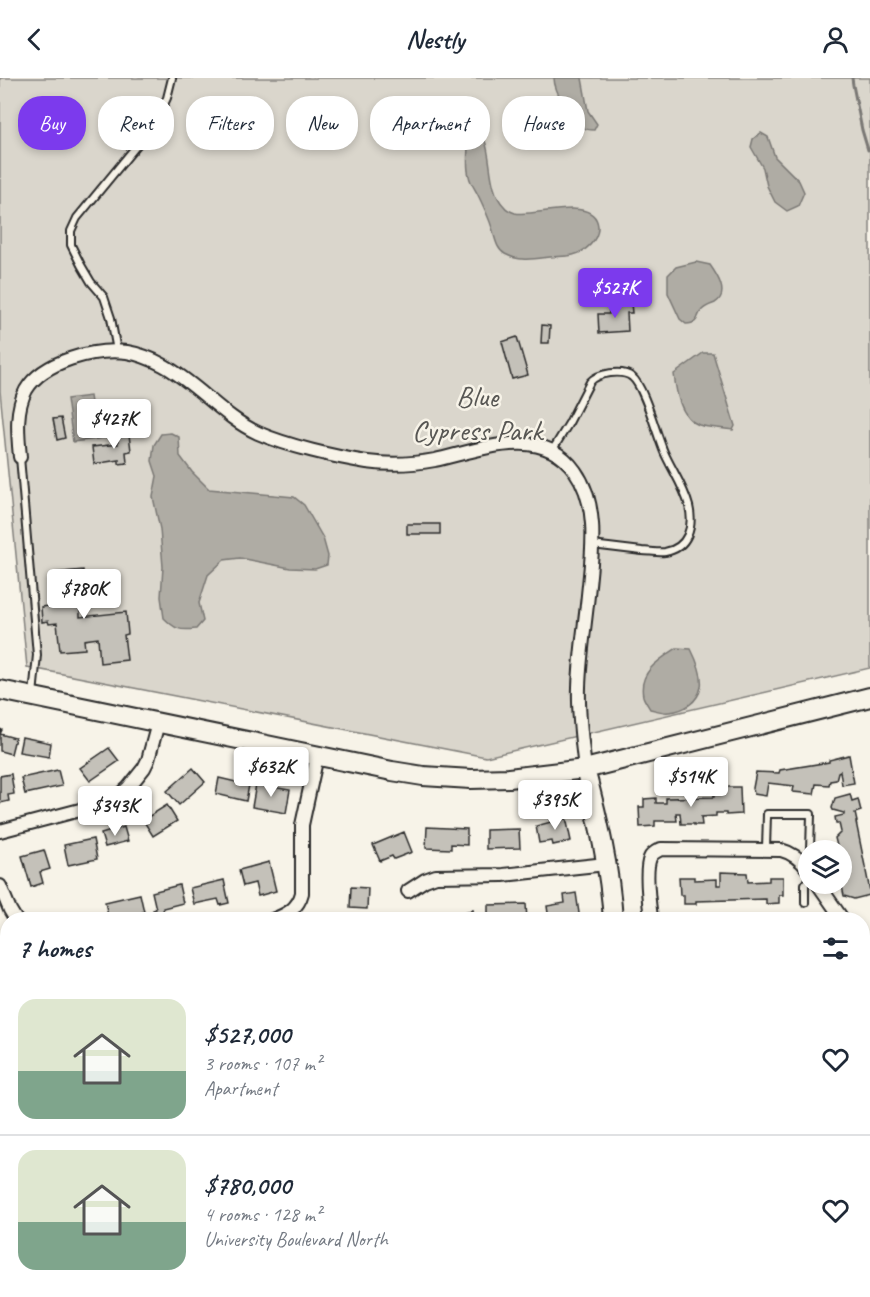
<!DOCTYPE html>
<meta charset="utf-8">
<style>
:root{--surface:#fff;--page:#f2f2f3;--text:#1f2937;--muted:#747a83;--line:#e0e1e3;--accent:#7c3aed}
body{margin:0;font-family:Caveat,sans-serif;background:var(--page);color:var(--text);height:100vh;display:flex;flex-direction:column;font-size:22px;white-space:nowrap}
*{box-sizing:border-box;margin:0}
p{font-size:20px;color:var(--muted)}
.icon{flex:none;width:33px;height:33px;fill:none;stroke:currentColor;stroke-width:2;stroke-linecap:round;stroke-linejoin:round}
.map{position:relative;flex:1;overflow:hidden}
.side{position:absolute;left:0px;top:834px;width:870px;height:386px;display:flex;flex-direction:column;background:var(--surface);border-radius:24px 24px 0 0;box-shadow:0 3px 9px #0003}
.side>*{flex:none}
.hud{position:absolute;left:18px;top:18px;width:834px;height:54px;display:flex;gap:12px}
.controls{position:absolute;left:798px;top:762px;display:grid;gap:12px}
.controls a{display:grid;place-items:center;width:54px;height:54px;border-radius:50%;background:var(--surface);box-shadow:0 3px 9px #0003;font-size:30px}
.price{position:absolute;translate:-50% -51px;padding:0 14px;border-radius:6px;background:#fff;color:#222;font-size:20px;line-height:39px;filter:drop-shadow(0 2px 3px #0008)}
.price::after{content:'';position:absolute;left:50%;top:36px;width:18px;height:14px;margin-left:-9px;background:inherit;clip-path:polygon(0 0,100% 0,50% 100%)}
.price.active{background:var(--accent);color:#fff}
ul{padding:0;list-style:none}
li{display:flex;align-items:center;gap:18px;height:150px;padding:0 18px}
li+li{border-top:2px solid var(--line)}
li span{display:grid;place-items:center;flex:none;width:168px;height:120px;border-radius:18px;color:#555}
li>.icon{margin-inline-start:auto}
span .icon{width:72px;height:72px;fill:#fffc;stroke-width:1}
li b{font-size:26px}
h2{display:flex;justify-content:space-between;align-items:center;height:72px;padding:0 18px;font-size:26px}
.tag{padding:0 21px;border-radius:24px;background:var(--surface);box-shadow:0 3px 9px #0003;font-size:21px;line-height:54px}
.tag.active{background:var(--accent);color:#fff}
header{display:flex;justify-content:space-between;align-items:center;height:78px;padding:0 18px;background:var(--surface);font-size:27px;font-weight:600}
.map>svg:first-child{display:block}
.green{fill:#dad6cc;stroke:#82807c;stroke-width:1.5}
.water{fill:#afaca4;stroke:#7a7874;stroke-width:1.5}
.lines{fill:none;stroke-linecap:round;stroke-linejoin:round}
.stream{stroke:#7a7874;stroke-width:3}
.building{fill:#c4c1b9;stroke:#2b2b2b;stroke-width:1.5}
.lane-casing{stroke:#2b2b2b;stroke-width:10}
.street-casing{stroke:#2b2b2b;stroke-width:16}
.secondary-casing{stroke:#2b2b2b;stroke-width:22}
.lane{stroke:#f7f3e8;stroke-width:6}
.street{stroke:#f7f3e8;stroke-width:12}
.secondary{stroke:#f7f3e8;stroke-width:18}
.labels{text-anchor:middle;stroke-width:5;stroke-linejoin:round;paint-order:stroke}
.park-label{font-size:30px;fill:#575653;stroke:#f7f3e8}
</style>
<header><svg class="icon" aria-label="back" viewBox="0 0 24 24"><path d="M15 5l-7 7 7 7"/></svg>Nestly<svg class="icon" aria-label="person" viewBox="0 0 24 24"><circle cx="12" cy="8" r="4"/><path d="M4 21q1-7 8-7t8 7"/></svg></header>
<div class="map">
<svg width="870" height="1219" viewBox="0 0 870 1219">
<rect width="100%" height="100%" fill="#f7f3e8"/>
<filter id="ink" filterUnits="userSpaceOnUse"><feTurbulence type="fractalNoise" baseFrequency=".0167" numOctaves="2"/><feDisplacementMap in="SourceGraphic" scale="12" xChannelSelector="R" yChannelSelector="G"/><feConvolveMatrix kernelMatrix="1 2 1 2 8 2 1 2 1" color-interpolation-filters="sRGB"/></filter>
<g filter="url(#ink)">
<!-- green -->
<path class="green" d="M 0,0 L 870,0 L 870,590 L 486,679 L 27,589 L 0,313 Z"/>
<!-- water -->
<path class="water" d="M 554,0 L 582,0 L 588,33 L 597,46 L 594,52 C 591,52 587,52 584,50 C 572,45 554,13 554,0 Z
M 761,55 L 768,59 L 775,79 L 799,103 L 804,114 L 798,128 L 787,133 L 775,124 L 767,108 L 763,90 L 751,69 L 753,61 Z
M 477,62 L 485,63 C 492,82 488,112 504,128 C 506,131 512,134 515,135 C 533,140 595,116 598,148 C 599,162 585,174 573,177 C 565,179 557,178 550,179 C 534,181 519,184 505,176 C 498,172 496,164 494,157 C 491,143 485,132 479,119 C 476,112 470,105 469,98 C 466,88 468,76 468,66 Z
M 696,184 L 710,187 C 717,197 730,216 715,225 C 710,227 706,228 702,232 C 695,239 701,245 686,246 L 680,241 L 668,215 L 668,197 L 676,189 Z
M 703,275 L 713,275 L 735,348 L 733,352 C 722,350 709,350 699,347 C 680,340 676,313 674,296 Z
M 90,318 L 94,345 L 108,343 L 111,359 L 73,364 L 67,321 Z
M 171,355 L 179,359 L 180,378 L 192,394 L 209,411 L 294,419 L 304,427 L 323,460 L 328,478 L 327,487 L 315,491 L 290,490 L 240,480 L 224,482 L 208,497 L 199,525 L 203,543 L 196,551 C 179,553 175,551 164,540 L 161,519 L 163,489 L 160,451 L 153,419 L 157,398 L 152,383 L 154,367 L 161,356 Z
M 677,570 L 691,571 C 696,581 703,598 701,609 C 698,624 684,633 669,634 C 663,635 656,632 650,631 C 648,627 644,622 643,618 C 638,594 660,581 677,570 Z"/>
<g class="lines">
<!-- stream -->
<path class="stream" d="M 852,0 L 853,7 L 862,52 L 868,72"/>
</g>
<!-- building -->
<path class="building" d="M 631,225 L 632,235 L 627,235 L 628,253 L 599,255 L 598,236 L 609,236 L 609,226 Z
M 542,247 L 550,248 L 549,265 L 541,265 Z
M 517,259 L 528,297 L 512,301 L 502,264 Z
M 61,340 L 65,360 L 57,362 L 53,341 Z
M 128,348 L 131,373 L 126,374 L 127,385 L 119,386 L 119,382 L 94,386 L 92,369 L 118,366 L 117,354 L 123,353 L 122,349 Z
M 407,446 L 440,446 L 440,456 L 407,456 Z
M 83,492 L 86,531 L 80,532 L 80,539 L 126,534 L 128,556 L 124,557 L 127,582 L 100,585 L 98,560 L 84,562 L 85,571 L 60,573 L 57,545 L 49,546 L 48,543 L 42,544 L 41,529 L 56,527 L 53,495 Z
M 0,651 L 2,652 L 0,656 L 15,660 L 11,676 L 0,673 Z
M 22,659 L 51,665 L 49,679 L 19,674 Z
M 109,670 L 119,683 L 90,703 L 80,690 Z
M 849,677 L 854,705 L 842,707 L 840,693 L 838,694 L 836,702 L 830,703 L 829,707 L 816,706 L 814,716 L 793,714 L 794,708 L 768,705 L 766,718 L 754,716 L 753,710 L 756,694 L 779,695 L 780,692 L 829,684 L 829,682 Z
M 193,690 L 205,704 L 179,727 L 167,713 Z
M 58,692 L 62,708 L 25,716 L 21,700 Z
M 11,696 L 14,716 L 8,717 L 9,723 L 0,725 L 0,698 Z
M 219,700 L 249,707 L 246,723 L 216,716 Z
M 256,706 L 290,712 L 286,735 L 252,729 Z
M 726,709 L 740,709 L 741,736 L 726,737 L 726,735 L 716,735 L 716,738 L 701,739 L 702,747 L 694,747 L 694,746 L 681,746 L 680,735 L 676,735 L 677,743 L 655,743 L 655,748 L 640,749 L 639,729 L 644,729 L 644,721 L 656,720 L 656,725 L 666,725 L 666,720 L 714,719 L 714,714 L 726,714 Z
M 850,716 L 852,723 L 858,721 L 861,733 L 855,735 L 857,744 L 856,744 L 870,813 L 870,817 L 854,821 L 844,818 L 842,808 L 843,798 L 842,791 L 842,772 L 834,772 L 838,772 L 835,760 L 841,754 L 839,745 L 836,745 L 835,739 L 844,737 L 844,735 L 833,732 L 832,730 L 835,720 Z
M 167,727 L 177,743 L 153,758 L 143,742 Z
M 565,735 L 571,763 L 553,767 L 552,763 L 539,765 L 536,748 L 551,744 L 550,738 Z
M 124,749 L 128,763 L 105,769 L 101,756 Z
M 427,749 L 467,751 L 467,767 L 451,766 L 451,771 L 426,770 Z
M 519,751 L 520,770 L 486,771 L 486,752 Z
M 404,754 L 412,774 L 394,781 L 392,778 L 380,783 L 373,767 Z
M 93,761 L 97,781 L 68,787 L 64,767 Z
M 44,772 L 50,791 L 40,794 L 43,805 L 31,809 L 22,778 Z
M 269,784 L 276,813 L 258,818 L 255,805 L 243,808 L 239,792 Z
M 721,794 L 747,795 L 748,804 L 769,803 L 769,799 L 783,799 L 783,817 L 779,817 L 779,825 L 766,826 L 766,821 L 696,823 L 696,826 L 684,826 L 684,817 L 680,817 L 679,799 L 694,799 L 694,802 L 717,801 L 717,807 L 721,807 Z
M 224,802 L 229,825 L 220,827 L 218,821 L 194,826 L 190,810 Z
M 179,807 L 183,825 L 163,830 L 165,841 L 155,842 L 153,832 L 156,831 L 152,814 Z
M 351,809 L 368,810 L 367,831 L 350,830 Z
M 576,815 L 580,842 L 566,842 L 566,840 L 549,842 L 547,828 L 565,825 L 564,817 Z
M 140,816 L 144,834 L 121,839 L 122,842 L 109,842 L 105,824 Z
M 526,826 L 527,842 L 488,842 L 488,827 Z
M 473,832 L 475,842 L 438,842 L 438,840 Z
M 65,839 L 94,841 L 94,842 L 65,842 Z
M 0,869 L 5,869 L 4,890 L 8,890 L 8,901 L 4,901 L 4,897 L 0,897 Z
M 0,909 L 5,909 L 5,930 L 8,930 L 8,941 L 0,941 Z
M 0,949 L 8,949 L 8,985 L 2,985 Z
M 0,992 L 8,992 L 8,1027 L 0,1026 Z
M 8,1035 L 8,1047 L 6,1047 L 8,1064 L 0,1066 L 0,1036 Z
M 862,1053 L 870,1061 L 870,1093 L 862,1086 Z
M 0,1083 L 8,1083 L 8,1118 L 0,1118 Z
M 0,1125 L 8,1125 L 7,1160 L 0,1160 Z
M 0,1176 L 8,1176 L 8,1211 L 0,1211 Z
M 72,1212 L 100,1212 L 100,1219 L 72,1219 Z
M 124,1212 L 148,1212 L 149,1219 L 125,1219 Z
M 209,1212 L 230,1212 L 230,1219 L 209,1219 Z
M 348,1212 L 366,1212 L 366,1219 L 348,1219 Z
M 707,1212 L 734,1212 L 734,1219 L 706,1219 Z
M 774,1212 L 801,1212 L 804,1213 L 805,1212 L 818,1219 L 774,1219 L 771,1217 Z"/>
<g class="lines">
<!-- lane casing -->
<g class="lane-casing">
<path id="lane" d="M 117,273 L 111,240 L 104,219 L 91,204 L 81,187 L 71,167 L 71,153 L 77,140 L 156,44 L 167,20 L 172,0
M 552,373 L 569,345 L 590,304 C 598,295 622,291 632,299 C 644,308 657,358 664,374 C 672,392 684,409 689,428 C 694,449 688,470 665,474 C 658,475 649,473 642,473 C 625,471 609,469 592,467
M 20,379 L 37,577 L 33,617
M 766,771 L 767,736 L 811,736 L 810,772
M 805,825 L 805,806 L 808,801"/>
</g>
<!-- street casing -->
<g class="street-casing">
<path id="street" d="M 20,379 C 18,357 15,332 26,312 C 43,283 95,270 127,274 C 139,276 152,281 163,287 C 198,306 223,339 258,355 C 288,368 335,379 367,384 C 389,387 413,386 435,382 C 480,372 542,346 575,393 C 600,428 592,476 588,517 C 585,547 580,578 579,609 C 578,637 582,664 585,691
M 0,753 L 99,727 L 118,719 L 128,710 L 144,690 L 148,682 L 158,645
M 818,806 L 843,842
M 0,808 L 10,832 L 16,842
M 408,813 L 425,802 L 436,798 L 503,797 L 606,786
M 272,842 C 286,837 298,831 302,815 L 302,747 L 317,678
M 649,842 L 651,839 C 649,825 645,792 650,780 C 652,775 657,773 661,771 L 781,772 C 793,775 801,782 808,791
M 862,869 L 870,880
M 862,918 C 868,929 867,938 862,949
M 862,1017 L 870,1027
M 862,1209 L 870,1209
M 42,1212 L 42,1219
M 256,1212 L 256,1219
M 398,1212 L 401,1219
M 845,1212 L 850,1219
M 566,1219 L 609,1212"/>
</g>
<!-- secondary casing -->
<g class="secondary-casing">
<path id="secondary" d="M 0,612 L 392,693 L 423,698 L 471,701 L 509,700 L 585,691 L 870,619
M 585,691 C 598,741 610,791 613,842
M 607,1212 L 609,1219"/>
</g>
<!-- lane -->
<use href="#lane" class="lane"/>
<!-- street -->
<use href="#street" class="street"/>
<!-- secondary -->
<use href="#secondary" class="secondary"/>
</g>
</g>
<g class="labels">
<!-- park labels -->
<g class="park-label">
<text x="477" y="328">Blue<tspan x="477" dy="34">Cypress Park</tspan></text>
</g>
</g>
</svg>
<div class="controls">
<a><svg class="icon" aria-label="layers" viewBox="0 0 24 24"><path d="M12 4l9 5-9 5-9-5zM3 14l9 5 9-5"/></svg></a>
</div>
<b class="price active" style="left:615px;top:241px">$527K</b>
<b class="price" style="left:114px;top:372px">$427K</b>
<b class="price" style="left:84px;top:542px">$780K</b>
<b class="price" style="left:271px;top:720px">$632K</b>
<b class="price" style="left:691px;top:730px">$514K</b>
<b class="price" style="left:555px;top:753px">$395K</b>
<b class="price" style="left:115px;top:759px">$343K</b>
<div class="hud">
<a class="tag active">Buy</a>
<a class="tag">Rent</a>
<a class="tag">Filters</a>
<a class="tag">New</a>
<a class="tag">Apartment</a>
<a class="tag">House</a>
</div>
<section class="side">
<h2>7 homes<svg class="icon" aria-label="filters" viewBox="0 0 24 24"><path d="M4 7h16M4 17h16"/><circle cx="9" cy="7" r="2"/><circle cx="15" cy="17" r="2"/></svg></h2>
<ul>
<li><span style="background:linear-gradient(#dfe7d0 60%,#7fa58c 0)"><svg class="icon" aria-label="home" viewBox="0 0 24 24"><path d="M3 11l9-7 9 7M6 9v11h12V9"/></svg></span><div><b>$527,000</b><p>3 rooms · 107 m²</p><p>Apartment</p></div><svg class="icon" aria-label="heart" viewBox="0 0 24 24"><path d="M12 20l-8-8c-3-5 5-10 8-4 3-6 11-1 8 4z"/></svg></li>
<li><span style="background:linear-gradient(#dfe7d0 60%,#7fa58c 0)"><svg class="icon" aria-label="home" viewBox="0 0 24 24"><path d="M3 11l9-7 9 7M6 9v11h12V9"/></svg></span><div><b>$780,000</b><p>4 rooms · 128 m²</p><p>University Boulevard North</p></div><svg class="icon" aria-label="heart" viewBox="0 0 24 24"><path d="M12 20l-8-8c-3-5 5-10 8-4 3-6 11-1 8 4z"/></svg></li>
</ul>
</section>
</div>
